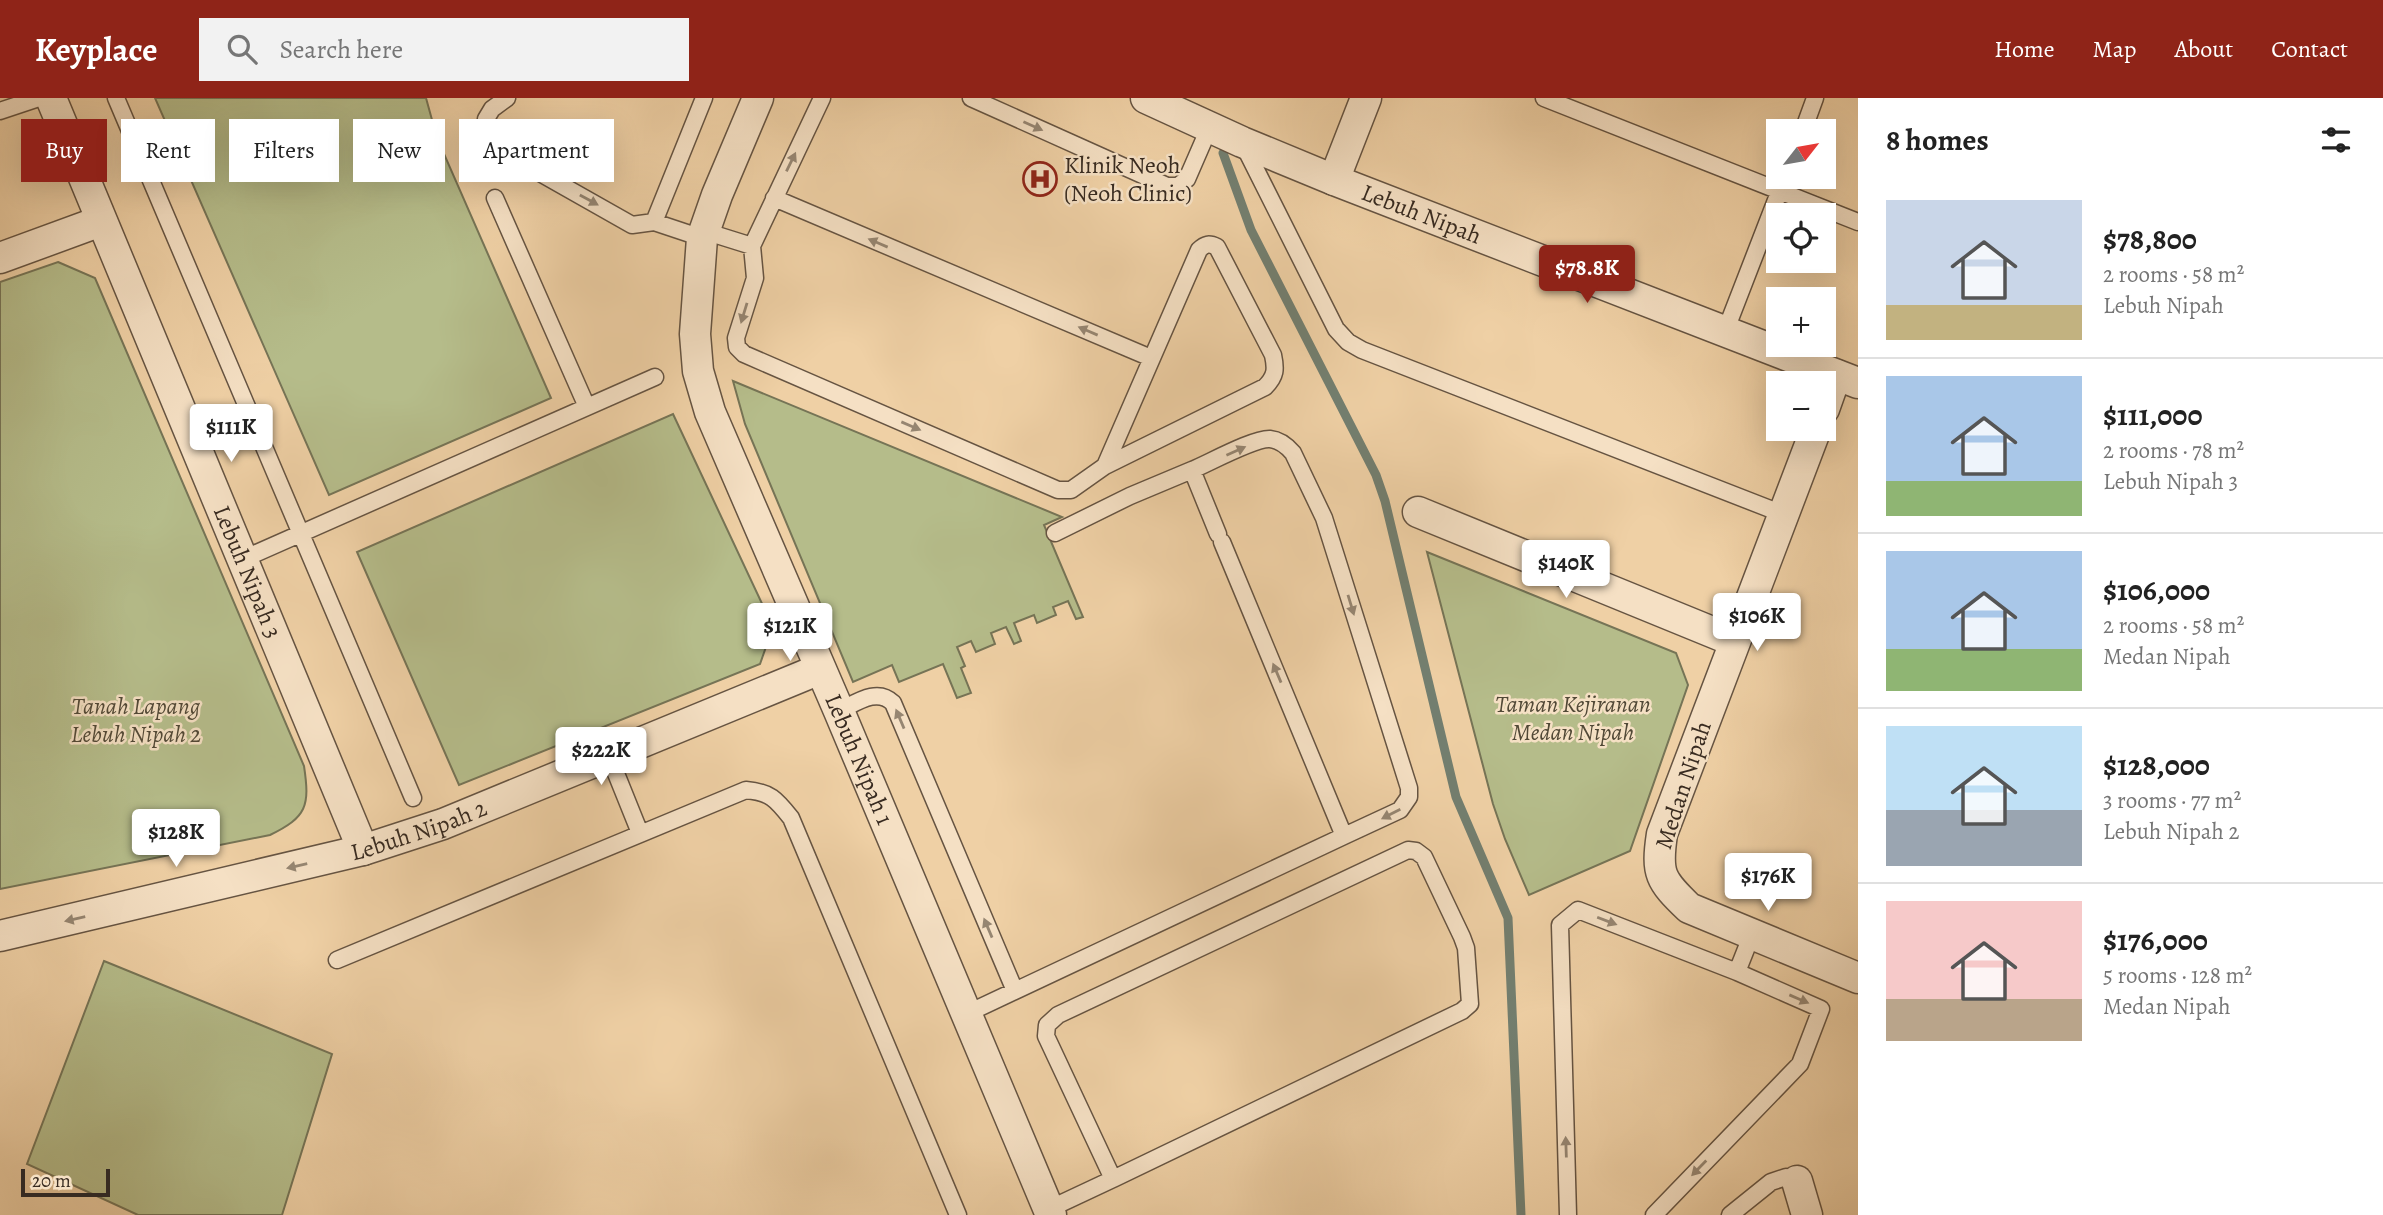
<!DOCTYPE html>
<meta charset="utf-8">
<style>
:root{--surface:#fff;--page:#f2f2f2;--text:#222;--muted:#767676;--line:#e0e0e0;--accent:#8f2418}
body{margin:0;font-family:Alegreya,serif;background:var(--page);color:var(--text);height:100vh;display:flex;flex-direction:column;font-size:26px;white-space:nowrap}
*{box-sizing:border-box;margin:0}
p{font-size:23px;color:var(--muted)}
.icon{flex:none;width:38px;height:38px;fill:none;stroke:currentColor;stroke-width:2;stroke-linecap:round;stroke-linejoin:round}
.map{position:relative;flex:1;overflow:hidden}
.drawer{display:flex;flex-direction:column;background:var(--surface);width:525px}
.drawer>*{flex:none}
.banner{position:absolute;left:21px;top:21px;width:665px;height:63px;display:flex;gap:14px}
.needle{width:46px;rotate:59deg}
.tools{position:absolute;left:1766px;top:21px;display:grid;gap:14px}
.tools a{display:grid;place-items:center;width:70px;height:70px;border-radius:0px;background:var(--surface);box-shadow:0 7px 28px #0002;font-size:35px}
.scale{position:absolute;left:21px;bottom:18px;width:89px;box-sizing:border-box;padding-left:7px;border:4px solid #382b21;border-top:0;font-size:19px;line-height:24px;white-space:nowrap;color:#382b21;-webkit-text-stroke:5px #f5e0c4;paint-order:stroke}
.price{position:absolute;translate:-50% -60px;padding:0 16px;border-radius:7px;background:#fff;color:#222;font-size:23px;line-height:46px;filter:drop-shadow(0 2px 4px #0008)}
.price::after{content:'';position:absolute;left:50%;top:42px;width:21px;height:16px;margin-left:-10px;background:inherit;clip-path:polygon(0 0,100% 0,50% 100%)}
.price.current{background:var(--accent);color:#fff}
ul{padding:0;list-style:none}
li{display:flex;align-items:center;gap:21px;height:175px;padding:0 28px}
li+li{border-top:2px solid var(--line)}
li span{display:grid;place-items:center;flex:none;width:196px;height:140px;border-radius:0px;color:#555}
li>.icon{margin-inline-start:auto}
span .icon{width:84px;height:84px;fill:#fffc;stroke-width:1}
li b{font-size:30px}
h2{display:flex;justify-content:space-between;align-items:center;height:84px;padding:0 28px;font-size:30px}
.tag{padding:0 24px;border-radius:0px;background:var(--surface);box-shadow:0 7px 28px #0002;font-size:24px;line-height:63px}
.tag.current{background:var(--accent);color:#fff}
header{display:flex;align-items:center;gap:42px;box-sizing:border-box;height:98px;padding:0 35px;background:var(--accent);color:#fff}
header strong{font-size:33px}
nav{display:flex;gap:38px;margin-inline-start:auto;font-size:24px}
.search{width:490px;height:63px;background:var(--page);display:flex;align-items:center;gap:18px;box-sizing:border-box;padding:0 24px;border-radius:0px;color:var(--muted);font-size:26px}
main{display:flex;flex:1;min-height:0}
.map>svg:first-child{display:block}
.green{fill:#b5bc8a;stroke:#767456;stroke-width:2}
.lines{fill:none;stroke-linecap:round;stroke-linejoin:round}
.stream{stroke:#737f70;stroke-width:9}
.lane-casing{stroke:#665442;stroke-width:19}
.street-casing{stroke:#665442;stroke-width:33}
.lane{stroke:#f5e0c4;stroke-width:16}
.street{stroke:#f5e0c4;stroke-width:30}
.oneway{fill:#968672}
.labels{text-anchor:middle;stroke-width:5;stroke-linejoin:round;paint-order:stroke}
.poi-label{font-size:24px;fill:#382b21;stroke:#f5e0c4;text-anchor:start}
.street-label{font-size:24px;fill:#382b21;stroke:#f5e0c4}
.park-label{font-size:24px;font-style:italic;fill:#514836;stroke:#f5e0c4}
</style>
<header>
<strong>Keyplace</strong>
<div class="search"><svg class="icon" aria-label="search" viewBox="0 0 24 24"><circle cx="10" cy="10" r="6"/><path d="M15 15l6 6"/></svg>Search here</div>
<nav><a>Home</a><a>Map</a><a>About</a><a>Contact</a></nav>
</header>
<main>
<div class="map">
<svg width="1858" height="1117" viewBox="0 0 1858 1117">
<rect width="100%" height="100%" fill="#efd0a5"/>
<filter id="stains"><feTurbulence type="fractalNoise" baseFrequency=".00286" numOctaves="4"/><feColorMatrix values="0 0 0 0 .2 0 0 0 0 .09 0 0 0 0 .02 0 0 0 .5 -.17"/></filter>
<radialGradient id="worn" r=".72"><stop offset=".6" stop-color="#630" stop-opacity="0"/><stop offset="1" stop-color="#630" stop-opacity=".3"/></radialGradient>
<!-- green -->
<path class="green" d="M 155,0 L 426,0 L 437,40 L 551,300 L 329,397 Z
M 58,164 L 95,180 L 304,668 C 310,708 307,719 270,737 L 0,791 L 0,184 Z
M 733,283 L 1062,419 L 1044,427 L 1083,519 L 1076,521 L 1068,503 L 1053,509 L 1056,517 L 1037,525 L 1034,517 L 1014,525 L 1021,543 L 1014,546 L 1006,529 L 991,535 L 995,546 L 976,554 L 971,543 L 957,549 L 965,568 L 961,570 L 971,595 L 957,600 L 943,566 L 899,584 L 892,567 L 853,584 L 745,326 Z
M 673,316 L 773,529 L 760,566 L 459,687 L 357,454 Z
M 1427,454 L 1676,555 L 1688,587 L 1630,753 L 1529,797 L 1505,741 L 1493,706 Z
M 104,863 L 332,956 L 282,1117 L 138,1117 L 27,1066 Z"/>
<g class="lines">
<!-- stream -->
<path class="stream" d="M 1223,55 L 1251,132 L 1376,377 L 1385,403 L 1456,699 L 1508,820 L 1521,1117"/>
<!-- lane casing -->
<g class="lane-casing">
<path id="lane" d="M 116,0 L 413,700
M 507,0 L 492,11 L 486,21 L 495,45 L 503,54 L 632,127 L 654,124 L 704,0
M 822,0 L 752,148 L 755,180 L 736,240 L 737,249 L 744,256 L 1058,392 L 1071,392 L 1105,368 L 1265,289 C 1276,278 1276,271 1273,257 L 1217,149 C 1209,145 1205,146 1199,152 L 1105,368
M 971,0 L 1167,88 L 1178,88 L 1187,81 L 1210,28
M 1544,0 L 1858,124
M 0,13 L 39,0
M 1803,33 L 1815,0
M 1243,46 L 1336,231 L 1348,244 L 1362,252 L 1783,416
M 495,100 L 587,309
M 774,100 L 1151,260
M 654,124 L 702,140
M 704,133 L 752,148
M 1725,234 L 1785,79
M 1055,435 L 1130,398 L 1192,372
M 1218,436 L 1192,372 C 1209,365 1254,340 1270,341 C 1280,342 1287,348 1293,355 L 1324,420 L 1409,690 L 1409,699 L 1400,712 L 1344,738 L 1222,444
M 243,461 L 655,279
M 839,613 C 856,605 877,589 893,605 L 1015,893
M 609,658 L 640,735
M 1408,752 L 1416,753 L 1424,759 L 1462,839 L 1466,850 L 1470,906 L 1462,913 L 1113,1081 L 1046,938 L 1047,927 L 1058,917 Z
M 337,862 L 746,692 C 770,694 776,701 791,720 L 958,1117
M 1737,874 L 1752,836
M 966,916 L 1344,738
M 1049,1111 L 1113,1081
M 1568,1117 L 1560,827 L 1578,812 L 1737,874 L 1821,911 L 1800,966 L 1654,1117
M 1730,1117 L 1771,1084 L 1786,1079 L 1797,1083"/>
</g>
<!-- street casing -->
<g class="street-casing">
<g id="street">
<path id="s1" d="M 51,0 L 363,752"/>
<path id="s2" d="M 758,0 L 717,97 L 702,140 L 695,236 L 698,273 L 710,314 L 839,613 L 1051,1117"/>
<path id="s3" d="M 1146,0 L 1242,44 L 1334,82 L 1858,285"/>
<path d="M 1334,82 L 1366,0"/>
<path d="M 0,160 L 101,123"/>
<path d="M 1824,311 L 1836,277"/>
<path d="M 1816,331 L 1662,736 C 1656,776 1660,782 1689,810 L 1858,880"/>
<path d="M 1418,414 L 1734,543"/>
<path id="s4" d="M 0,838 L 363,752 L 443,726 L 820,571"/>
<path d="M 1797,1083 L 1807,1117"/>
</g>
</g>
<!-- lane -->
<use href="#lane" class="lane"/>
<!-- street -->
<use href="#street" class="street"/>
</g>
<!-- one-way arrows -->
<defs><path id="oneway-solid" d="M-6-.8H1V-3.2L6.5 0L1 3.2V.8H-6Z" transform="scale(1.75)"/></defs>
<g class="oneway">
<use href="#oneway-solid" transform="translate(1033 28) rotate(24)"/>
<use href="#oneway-solid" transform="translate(791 64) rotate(-64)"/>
<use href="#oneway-solid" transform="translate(589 102) rotate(29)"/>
<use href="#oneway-solid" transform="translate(878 145) rotate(-157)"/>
<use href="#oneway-solid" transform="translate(744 215) rotate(107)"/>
<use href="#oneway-solid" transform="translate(1088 233) rotate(-157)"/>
<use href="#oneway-solid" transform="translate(911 328) rotate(23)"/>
<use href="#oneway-solid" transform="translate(1236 353) rotate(-24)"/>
<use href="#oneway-solid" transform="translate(1351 507) rotate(73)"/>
<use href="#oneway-solid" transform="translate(1277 575) rotate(-113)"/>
<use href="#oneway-solid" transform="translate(900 621) rotate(-113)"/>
<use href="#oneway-solid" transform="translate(1391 716) rotate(153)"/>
<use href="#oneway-solid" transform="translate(297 768) rotate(167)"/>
<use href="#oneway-solid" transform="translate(75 821) rotate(167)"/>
<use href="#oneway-solid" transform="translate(1607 823) rotate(21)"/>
<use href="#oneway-solid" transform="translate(988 830) rotate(-113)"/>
<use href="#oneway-solid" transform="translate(1799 901) rotate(23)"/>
<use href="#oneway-solid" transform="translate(1566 1049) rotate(-92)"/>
<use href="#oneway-solid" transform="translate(1699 1070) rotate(134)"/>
</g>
<!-- icons -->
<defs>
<g id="hospital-ring" transform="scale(1.75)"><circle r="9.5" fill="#f5e0c4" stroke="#8f2418" stroke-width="1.5"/><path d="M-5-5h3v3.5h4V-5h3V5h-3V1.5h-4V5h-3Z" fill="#8f2418"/></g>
</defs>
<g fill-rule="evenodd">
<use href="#hospital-ring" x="1040" y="81"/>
</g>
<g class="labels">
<!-- poi labels -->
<g class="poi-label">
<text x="1064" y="75">Klinik Neoh<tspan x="1064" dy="28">(Neoh Clinic)</tspan></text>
</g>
<!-- street labels -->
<g class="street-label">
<text dy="8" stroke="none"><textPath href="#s3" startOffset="299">Lebuh Nipah</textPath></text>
<text dy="8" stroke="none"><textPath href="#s1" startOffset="513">Lebuh Nipah 3</textPath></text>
<text dy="8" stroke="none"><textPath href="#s2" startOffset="705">Lebuh Nipah 1</textPath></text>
<text transform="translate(1683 687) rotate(-72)" y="8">Medan Nipah</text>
<text dy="8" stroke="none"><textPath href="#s4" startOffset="432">Lebuh Nipah 2</textPath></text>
</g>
<!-- park labels -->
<g class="park-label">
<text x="1573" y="614">Taman Kejiranan<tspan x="1573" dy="28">Medan Nipah</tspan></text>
<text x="136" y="616">Tanah Lapang<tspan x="136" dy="28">Lebuh Nipah 2</tspan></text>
</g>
</g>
<rect width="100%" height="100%" filter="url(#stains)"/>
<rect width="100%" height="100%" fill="url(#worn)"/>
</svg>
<div class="tools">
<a><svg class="needle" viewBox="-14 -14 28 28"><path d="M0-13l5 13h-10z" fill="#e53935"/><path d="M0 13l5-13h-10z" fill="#767676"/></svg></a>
<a><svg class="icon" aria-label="locate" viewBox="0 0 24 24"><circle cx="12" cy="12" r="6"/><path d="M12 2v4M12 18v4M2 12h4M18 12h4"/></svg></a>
<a>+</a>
<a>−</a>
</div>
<div class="scale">20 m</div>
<b class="price current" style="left:1587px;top:207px">$78.8K</b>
<b class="price" style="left:231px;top:366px">$111K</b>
<b class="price" style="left:1566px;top:502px">$140K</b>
<b class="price" style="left:1757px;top:555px">$106K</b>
<b class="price" style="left:790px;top:565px">$121K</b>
<b class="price" style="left:601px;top:689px">$222K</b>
<b class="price" style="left:176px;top:771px">$128K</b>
<b class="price" style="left:1768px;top:815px">$176K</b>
<div class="banner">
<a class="tag current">Buy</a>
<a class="tag">Rent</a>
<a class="tag">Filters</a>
<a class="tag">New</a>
<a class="tag">Apartment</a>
</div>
</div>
<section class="drawer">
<h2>8 homes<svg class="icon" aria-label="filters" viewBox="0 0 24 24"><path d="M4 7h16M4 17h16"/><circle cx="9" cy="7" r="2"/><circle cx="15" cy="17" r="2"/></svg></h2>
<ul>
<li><span style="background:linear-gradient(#c9d6e8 75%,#c2b280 0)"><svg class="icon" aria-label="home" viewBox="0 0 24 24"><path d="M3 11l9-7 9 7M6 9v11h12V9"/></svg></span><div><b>$78,800</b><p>2 rooms · 58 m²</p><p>Lebuh Nipah</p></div></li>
<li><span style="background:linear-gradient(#a9c7e8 75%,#8fb573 0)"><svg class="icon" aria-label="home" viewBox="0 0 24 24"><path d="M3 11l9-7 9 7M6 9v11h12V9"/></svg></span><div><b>$111,000</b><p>2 rooms · 78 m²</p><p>Lebuh Nipah 3</p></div></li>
<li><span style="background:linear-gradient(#a9c7e8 70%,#8fb573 0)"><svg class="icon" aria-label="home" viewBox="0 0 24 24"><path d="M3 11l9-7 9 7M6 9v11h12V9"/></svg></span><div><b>$106,000</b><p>2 rooms · 58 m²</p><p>Medan Nipah</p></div></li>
<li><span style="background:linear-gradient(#bfe0f5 60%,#9aa5b1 0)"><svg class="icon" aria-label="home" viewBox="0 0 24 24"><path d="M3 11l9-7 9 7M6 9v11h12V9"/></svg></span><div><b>$128,000</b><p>3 rooms · 77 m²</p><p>Lebuh Nipah 2</p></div></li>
<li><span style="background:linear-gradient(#f6c9c9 70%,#b9a48a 0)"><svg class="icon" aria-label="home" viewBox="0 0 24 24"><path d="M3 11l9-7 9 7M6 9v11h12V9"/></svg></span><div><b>$176,000</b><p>5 rooms · 128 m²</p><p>Medan Nipah</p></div></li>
</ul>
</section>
</main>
